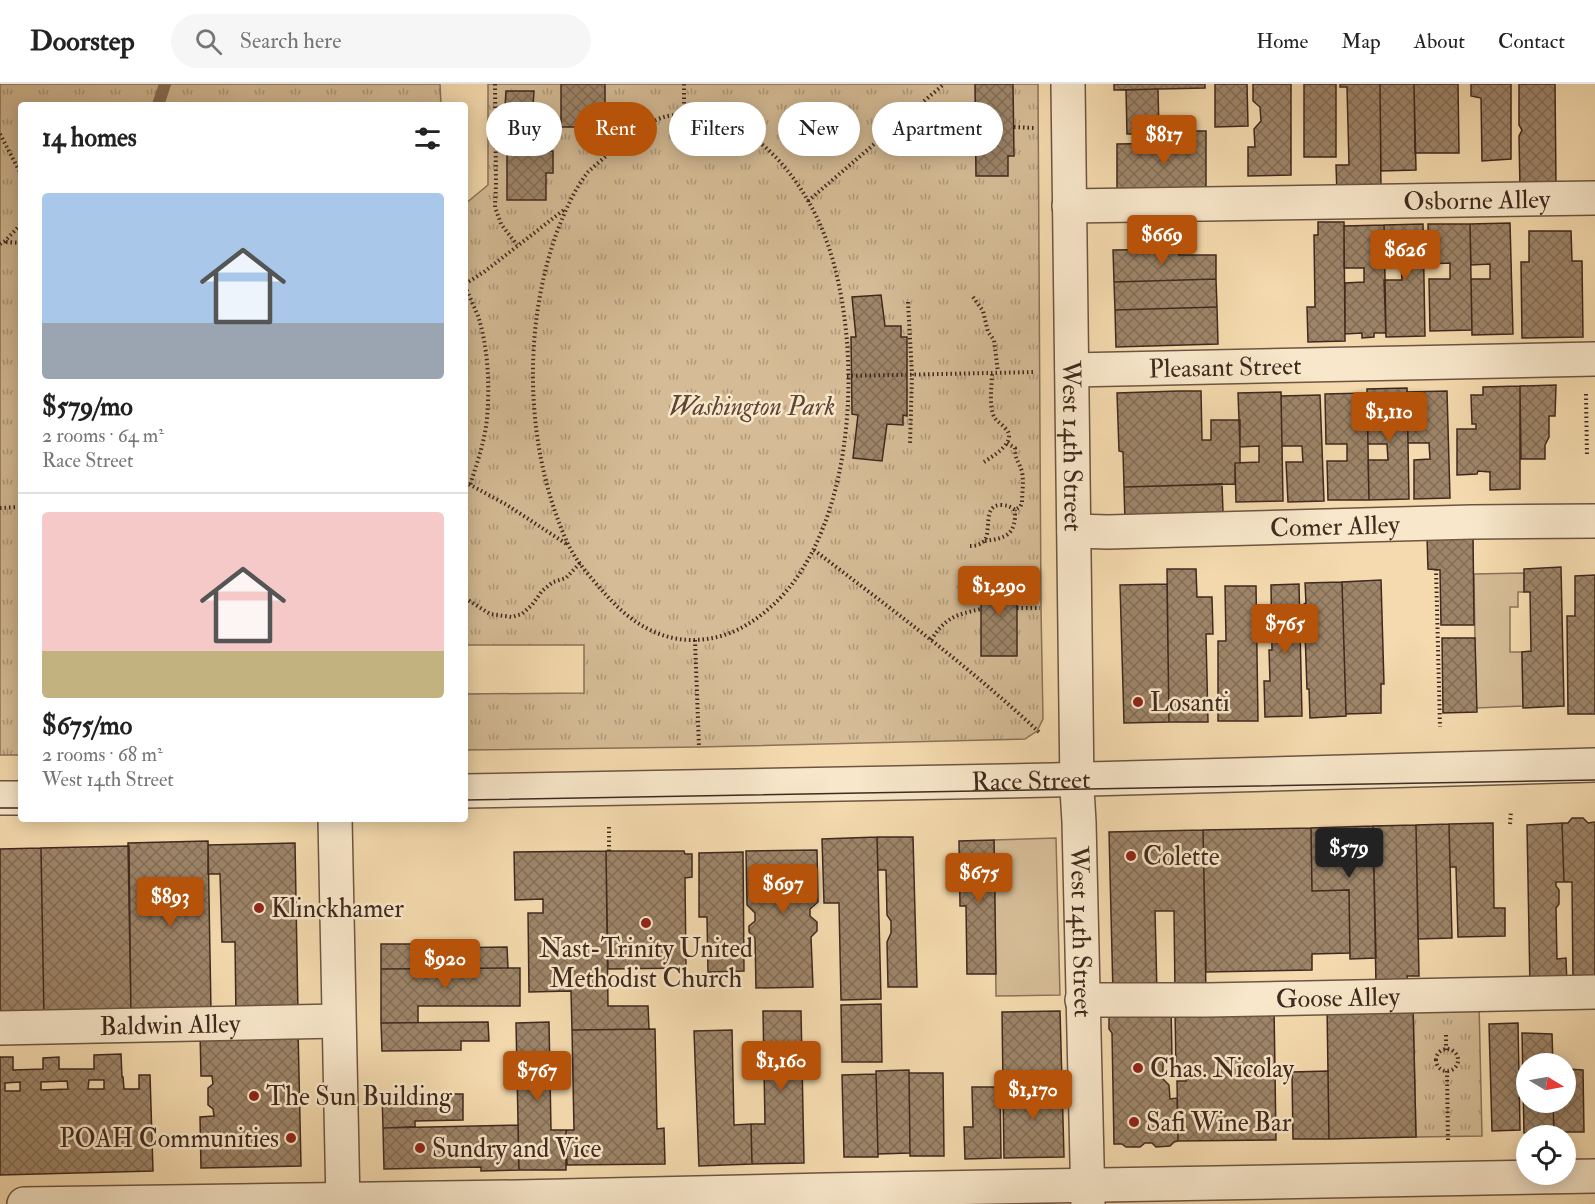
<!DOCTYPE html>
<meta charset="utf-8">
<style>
:root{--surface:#fff;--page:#f6f6f6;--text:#222;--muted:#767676;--line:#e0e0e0;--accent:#b45309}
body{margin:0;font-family:"IM FELL Double Pica",serif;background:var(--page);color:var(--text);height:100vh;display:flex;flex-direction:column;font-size:22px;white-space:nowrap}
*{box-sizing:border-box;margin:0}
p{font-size:20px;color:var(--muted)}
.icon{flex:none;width:33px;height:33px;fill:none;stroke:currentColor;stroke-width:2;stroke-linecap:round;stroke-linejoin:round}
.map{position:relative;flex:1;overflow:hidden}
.side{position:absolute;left:18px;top:18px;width:450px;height:720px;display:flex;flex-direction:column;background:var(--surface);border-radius:6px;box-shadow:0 3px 15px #0003}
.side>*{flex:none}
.top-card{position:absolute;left:486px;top:18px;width:570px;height:54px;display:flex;gap:12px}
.needle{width:39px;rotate:100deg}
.fabs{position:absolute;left:1516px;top:969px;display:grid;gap:12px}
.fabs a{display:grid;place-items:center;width:60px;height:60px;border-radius:50%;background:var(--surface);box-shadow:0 3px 15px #0003;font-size:30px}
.price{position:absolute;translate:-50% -51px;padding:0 14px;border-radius:6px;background:var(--accent);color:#fff;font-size:20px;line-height:39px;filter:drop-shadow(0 2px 3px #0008)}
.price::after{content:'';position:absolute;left:50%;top:36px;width:18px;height:14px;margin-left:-9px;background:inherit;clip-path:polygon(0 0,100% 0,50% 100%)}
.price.active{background:#222;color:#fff}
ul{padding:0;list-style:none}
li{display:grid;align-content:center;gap:12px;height:318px;padding:0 24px}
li+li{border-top:2px solid var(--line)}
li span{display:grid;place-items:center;height:186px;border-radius:6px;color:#555}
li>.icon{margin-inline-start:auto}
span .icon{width:108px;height:108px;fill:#fffc;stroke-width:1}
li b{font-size:26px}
h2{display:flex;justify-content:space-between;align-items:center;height:72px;padding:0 24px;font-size:26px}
.tag{padding:0 21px;border-radius:27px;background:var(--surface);box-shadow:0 3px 15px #0003;font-size:21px;line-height:54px}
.tag.active{background:var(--accent);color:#fff}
header{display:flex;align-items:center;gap:36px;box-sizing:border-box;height:84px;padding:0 30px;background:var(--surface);border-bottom:2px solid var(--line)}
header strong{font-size:28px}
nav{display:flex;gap:33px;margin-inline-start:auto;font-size:21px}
.search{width:420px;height:54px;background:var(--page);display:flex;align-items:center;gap:15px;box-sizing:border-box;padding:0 21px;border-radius:33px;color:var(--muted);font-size:22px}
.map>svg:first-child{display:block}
.green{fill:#d5bc96;stroke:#8a725a;stroke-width:1.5}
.park{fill:url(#park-tufts);stroke:#8a725a;stroke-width:1.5}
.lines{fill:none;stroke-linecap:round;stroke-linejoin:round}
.stream{stroke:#876f57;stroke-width:12}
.building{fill:url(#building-cross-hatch);stroke:#40291e;stroke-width:1.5;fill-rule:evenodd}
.minor-casing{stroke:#6d5542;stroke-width:36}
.path{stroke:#40291e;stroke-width:4;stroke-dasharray:1.5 3;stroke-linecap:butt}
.minor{stroke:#f8e7ca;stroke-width:33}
.tram{stroke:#40291e;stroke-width:1.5}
.poi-dot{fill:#8f2418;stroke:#f8e7ca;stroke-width:2}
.labels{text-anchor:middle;stroke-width:5;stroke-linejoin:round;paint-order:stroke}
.street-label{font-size:26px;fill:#40291e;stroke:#f8e7ca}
.park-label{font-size:26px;font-style:italic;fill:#5e4636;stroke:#f8e7ca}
.poi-label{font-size:26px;fill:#40291e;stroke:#f8e7ca;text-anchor:start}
</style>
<header>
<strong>Doorstep</strong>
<div class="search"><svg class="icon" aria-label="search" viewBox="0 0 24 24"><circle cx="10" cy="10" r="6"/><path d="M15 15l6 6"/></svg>Search here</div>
<nav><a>Home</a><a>Map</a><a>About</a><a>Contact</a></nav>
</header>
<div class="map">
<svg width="1595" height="1120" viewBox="0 0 1595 1120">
<defs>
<pattern id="park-tufts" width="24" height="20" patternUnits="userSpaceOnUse" patternTransform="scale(1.5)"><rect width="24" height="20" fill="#d5bc96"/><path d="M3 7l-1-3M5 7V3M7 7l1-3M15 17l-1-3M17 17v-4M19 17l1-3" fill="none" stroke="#ae997a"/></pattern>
<pattern id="building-cross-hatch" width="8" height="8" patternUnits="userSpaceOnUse" patternTransform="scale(1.5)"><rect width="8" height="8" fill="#9e8569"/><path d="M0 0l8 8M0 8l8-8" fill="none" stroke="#826d56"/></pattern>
</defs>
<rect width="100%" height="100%" fill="#f4daae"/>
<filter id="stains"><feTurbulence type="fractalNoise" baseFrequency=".00333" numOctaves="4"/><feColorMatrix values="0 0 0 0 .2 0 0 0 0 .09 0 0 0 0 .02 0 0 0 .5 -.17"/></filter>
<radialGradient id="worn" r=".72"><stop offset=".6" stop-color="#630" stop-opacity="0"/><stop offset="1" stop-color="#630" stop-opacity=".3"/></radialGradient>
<!-- green -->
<path class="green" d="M 1524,489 L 1524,508 L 1518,508 L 1518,523 L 1510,523 L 1510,568 L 1522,568 L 1523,622 L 1476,624 L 1474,490 Z
M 1056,754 L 1060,911 L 996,912 L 994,756 Z"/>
<!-- park -->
<path class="park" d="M 0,0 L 440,0 L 441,21 L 21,21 L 21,671 L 0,671 Z
M 488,0 L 1038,0 L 1041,524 L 1043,635 L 1037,647 L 1025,655 L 699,663 L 465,666 L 465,610 L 584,609 L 584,561 L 465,561 L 465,120 L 488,101 Z
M 1479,919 L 1482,1052 L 1416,1053 L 1413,920 Z"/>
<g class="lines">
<!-- stream -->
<path class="stream" d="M 158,21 L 165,0"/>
</g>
<!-- building -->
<path class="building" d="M 561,0 L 605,0 L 605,38 L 585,39 L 585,43 L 561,43 Z
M 975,0 L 1013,0 L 1014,72 L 1008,72 L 1008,92 L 976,92 Z
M 1114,0 L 1205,0 L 1205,4 L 1114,6 Z
M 1215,0 L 1247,0 L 1248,42 L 1215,43 Z
M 1253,0 L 1291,0 L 1291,91 L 1248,92 L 1248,63 L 1255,63 L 1254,45 L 1261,37 L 1260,23 L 1253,17 Z
M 1304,0 L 1336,0 L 1336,73 L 1304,73 Z
M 1340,0 L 1380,0 L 1381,109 L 1337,110 L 1336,81 L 1349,81 L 1347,3 L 1340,3 Z
M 1380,0 L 1414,0 L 1416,86 L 1381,87 Z
M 1414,0 L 1458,0 L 1459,69 L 1415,69 Z
M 1471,0 L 1511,0 L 1511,75 L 1482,77 L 1481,14 L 1471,12 Z
M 1519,0 L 1555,0 L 1556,103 L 1520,106 L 1519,52 L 1522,46 L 1519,41 Z
M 1158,5 L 1159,50 L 1127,50 L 1126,6 Z
M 506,7 L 534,7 L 533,22 L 540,23 L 541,49 L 547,49 L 546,67 L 553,67 L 553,89 L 546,89 L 546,116 L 507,116 L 507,62 L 499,62 L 499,23 L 505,23 Z
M 1170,47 L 1206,47 L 1206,110 L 1117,110 L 1117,60 L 1170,59 Z
M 1318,138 L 1344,138 L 1345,257 L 1308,258 L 1307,223 L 1315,223 L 1314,151 L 1318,151 Z
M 1510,139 L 1513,250 L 1472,251 L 1471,195 L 1490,195 L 1490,180 L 1471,181 L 1470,140 Z
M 1423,140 L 1425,252 L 1386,253 L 1384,196 L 1402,196 L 1401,180 L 1385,181 L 1384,141 Z
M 1428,140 L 1470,140 L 1472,246 L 1430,247 L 1429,195 L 1450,195 L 1450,179 L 1429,180 Z
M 1384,141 L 1386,249 L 1374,249 L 1374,253 L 1362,254 L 1362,249 L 1345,250 L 1345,199 L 1364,198 L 1364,184 L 1344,184 L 1344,142 Z
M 1529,147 L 1571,147 L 1572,177 L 1582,177 L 1583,253 L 1522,254 L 1521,178 L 1529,178 Z
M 1178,165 L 1179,171 L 1216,171 L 1216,195 L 1114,198 L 1113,166 Z
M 1216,195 L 1217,223 L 1115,226 L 1114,198 Z
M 881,211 L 885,242 L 901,242 L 901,253 L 907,253 L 907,332 L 903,331 L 903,341 L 887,340 L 882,377 L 853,374 L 858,331 L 852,330 L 851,253 L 856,253 L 852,213 Z
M 1217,223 L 1218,260 L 1116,263 L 1115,226 Z
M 1556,301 L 1555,332 L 1549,332 L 1549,353 L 1545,361 L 1545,375 L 1521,375 L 1520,302 Z
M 1520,302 L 1520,405 L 1490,406 L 1490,388 L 1478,387 L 1477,390 L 1457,391 L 1457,345 L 1476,345 L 1476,340 L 1472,340 L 1471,311 L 1483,311 L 1483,303 Z
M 1407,304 L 1409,415 L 1369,416 L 1368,376 L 1388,376 L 1387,360 L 1368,360 L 1367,305 Z
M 1179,307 L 1201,307 L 1202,356 L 1211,356 L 1211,336 L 1240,336 L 1240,379 L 1235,379 L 1235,400 L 1124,403 L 1123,368 L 1119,367 L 1117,309 Z
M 1447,307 L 1450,414 L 1414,415 L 1414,376 L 1430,375 L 1429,359 L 1408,359 L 1407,308 Z
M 1281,308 L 1283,417 L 1236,418 L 1235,379 L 1259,378 L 1259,362 L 1240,363 L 1238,309 Z
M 1367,309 L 1369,416 L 1328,416 L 1327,377 L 1347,377 L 1347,360 L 1326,360 L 1325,310 Z
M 1320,311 L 1324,417 L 1288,418 L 1286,378 L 1303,378 L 1302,362 L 1282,362 L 1281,312 Z
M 1222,400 L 1223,428 L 1197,429 L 1197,435 L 1125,437 L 1124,403 Z
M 1473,451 L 1474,541 L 1441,541 L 1440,486 L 1428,485 L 1427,452 Z
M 1561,483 L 1564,622 L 1523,624 L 1522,568 L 1531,567 L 1530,508 L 1524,508 L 1524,485 Z
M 1167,485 L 1196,485 L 1197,513 L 1212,513 L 1213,550 L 1206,550 L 1208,638 L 1169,638 Z
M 1595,491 L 1595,630 L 1568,630 L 1567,532 L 1575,532 L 1575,492 Z
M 997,492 L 1014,492 L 1014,503 L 1017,503 L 1017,572 L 981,572 L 981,495 L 997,495 Z
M 1381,496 L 1384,600 L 1381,600 L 1381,629 L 1346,630 L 1342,498 Z
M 1342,498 L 1346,632 L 1310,634 L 1309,605 L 1307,605 L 1304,520 L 1306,519 L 1305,499 Z
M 1167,500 L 1169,638 L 1124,639 L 1120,501 Z
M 1299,500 L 1302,632 L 1265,633 L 1264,597 L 1270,597 L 1269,566 L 1272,566 L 1271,501 Z
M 1225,502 L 1256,502 L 1258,637 L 1218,637 L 1218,557 L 1226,557 Z
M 1442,554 L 1475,554 L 1477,628 L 1443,629 Z
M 1572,734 L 1583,734 L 1588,739 L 1595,738 L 1595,900 L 1573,901 L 1572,798 L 1564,798 L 1562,739 L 1568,739 Z
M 1493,739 L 1494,824 L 1505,824 L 1505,852 L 1458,853 L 1456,783 L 1450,783 L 1449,740 Z
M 1562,739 L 1564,798 L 1556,798 L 1556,802 L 1559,806 L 1559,820 L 1556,824 L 1557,875 L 1566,874 L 1567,903 L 1530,903 L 1527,741 Z
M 1449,740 L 1452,854 L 1418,855 L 1416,741 Z
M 1416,741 L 1419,892 L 1407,892 L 1408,900 L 1376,901 L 1373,742 Z
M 1373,742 L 1376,874 L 1350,875 L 1349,806 L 1312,807 L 1311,744 Z
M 1311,744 L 1312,807 L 1349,806 L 1350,869 L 1312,870 L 1312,886 L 1206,888 L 1203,746 Z
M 1203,746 L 1206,909 L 1175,909 L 1174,827 L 1155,827 L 1157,909 L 1113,910 L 1109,748 Z
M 877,753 L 913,753 L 917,903 L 888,903 L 887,858 L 891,849 L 891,837 L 887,831 L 886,786 L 878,786 Z
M 877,753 L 881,915 L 841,916 L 839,819 L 824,819 L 822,755 Z
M 994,756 L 996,890 L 967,890 L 966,822 L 960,822 L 959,757 Z
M 208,757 L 211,928 L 131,930 L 128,759 Z
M 295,759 L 298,930 L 236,932 L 235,858 L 222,858 L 220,790 L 208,790 L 208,761 Z
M 129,762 L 131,934 L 44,935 L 41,764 Z
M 41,764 L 44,935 L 0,936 L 0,765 Z
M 817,766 L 818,818 L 810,825 L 810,832 L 817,838 L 817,847 L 811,853 L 813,903 L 756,904 L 755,854 L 749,848 L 749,842 L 755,837 L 755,829 L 747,821 L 746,767 Z
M 606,767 L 684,767 L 685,770 L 692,770 L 692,793 L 685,794 L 686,884 L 608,885 Z
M 606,767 L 608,922 L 648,922 L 649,945 L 572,946 L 571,907 L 529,908 L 528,829 L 543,829 L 543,815 L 515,816 L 514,768 Z
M 743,768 L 744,887 L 708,888 L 707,833 L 699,833 L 699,769 Z
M 381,860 L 439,860 L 439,864 L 507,863 L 508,884 L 381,885 Z
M 520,884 L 520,922 L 418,922 L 418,939 L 381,939 L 381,885 Z
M 881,920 L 882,978 L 842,978 L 841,921 Z
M 1413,920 L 1416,1053 L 1329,1055 L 1327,922 Z
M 1171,921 L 1172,973 L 1163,974 L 1163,995 L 1169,1001 L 1170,1015 L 1177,1014 L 1178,1057 L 1174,1058 L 1170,1062 L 1156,1063 L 1152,1059 L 1145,1059 L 1140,1063 L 1126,1063 L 1122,1060 L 1114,1060 L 1112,949 L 1109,945 L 1109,930 Z
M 1274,922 L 1276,1056 L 1178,1057 L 1177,997 L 1186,997 L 1186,987 L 1176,987 L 1175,924 Z
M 763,927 L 801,927 L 804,1079 L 752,1080 L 751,1040 L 765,1040 Z
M 1060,927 L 1062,999 L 1003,1001 L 1002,928 Z
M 488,938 L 489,957 L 461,957 L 461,966 L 382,967 L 381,939 Z
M 549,938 L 551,1046 L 566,1046 L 566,1086 L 519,1086 L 516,939 Z
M 1518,939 L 1520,1046 L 1492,1047 L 1489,940 Z
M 298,944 L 301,1082 L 201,1084 L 200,1033 L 214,1032 L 213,1025 L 208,1021 L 208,1004 L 213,1000 L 212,992 L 201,992 L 200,947 Z
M 655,945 L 657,1045 L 664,1044 L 665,1080 L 567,1081 L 566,1046 L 574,1046 L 572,946 Z
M 732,946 L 734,1041 L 751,1040 L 752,1080 L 699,1082 L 694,947 Z
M 1522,949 L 1552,950 L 1553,980 L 1527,980 L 1527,1018 L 1553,1018 L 1554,1048 L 1524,1049 Z
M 121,970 L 122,993 L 123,993 L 124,1005 L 139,1005 L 139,991 L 150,991 L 153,1087 L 0,1091 L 0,973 L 13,973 L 13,986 L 43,985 L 43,974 L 59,973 L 59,985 L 94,985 L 94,971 ZM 89,996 L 104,996 L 104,1005 L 88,1005 ZM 67,997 L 68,1005 L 41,1006 L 41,998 ZM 20,998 L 20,1007 L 5,1007 L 5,999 Z
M 1566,985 L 1583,986 L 1584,1048 L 1554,1048 L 1553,1018 L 1566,1018 Z
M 909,986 L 910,1069 L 878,1070 L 876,987 Z
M 1328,987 L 1329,1055 L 1293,1055 L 1292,988 Z
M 909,989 L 943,989 L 944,1072 L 910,1072 Z
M 876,990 L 878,1073 L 844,1073 L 842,991 Z
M 1062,999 L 1064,1073 L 1004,1074 L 1003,1001 Z
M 972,1003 L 1000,1003 L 1001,1074 L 965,1075 L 964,1043 L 973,1043 Z
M 382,1010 L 463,1010 L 463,1036 L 415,1037 L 415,1043 L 383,1044 Z
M 518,1041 L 519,1086 L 481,1087 L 481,1083 L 384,1085 L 383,1044 Z"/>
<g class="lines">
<!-- minor casing -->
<g class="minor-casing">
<g id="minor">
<path id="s1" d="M 1068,0 L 1077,705 L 1079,738 L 1088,1120"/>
<path id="s2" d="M 1069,122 L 1595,114"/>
<path id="s3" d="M 1072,286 L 1595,275"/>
<path id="s4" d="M 1074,447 L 1108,448 L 1472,438 L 1595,437"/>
<path id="s5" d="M 465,707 L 1052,696 L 1595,681"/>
<path d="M 0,714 L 21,714"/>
<path d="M 335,735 L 343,1120"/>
<path id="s6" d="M 1082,916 L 1207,916 L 1595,908"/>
<path id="s7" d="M 0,944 L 338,937"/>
<path d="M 24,1120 L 518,1113 L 826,1106 L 1595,1092"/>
</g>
</g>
<!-- path -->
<path class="path" d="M 495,0 L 496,101 L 495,123 L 501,140 L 517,161
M 684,0 L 684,30
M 920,20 C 937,42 948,45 975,45
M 684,30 C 707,33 729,37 748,50 C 779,70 804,105 819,138 C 866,242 861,440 773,521 C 750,542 726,555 695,556 C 660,557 630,538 607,512 C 593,496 576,478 567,458 C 525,364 522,245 557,148 C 565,127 574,106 588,88 C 594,82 602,76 608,70 C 623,56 644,39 664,33 C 670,31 678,31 684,30 Z
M 1014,43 L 1034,44
M 0,50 L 21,90
M 808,117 L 944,0
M 6,158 L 21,159
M 0,160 L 5,157 L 21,140
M 465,200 L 484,188 L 565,125
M 465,202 C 469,212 474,222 478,232 C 488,263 490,301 487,334 C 485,357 477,379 470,401
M 973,213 L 983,227 L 988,248 L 994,256 L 998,288
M 908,218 L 912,290 L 910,361
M 847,292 L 1036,288
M 1586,310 L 1587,373
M 984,378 C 993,372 1019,357 1005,344 C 1001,339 995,337 993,330 C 989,318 992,301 992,288
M 465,398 L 507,421 L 568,461
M 0,424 L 21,423
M 985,457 C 1007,454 1016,450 1015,426
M 970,462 C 975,462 980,461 984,457 C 992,448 982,421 1001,421 C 1007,421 1011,423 1015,426 L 1020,423 L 1022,419 C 1022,409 1024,398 1022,388 C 1020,379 1015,377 1015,364 L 1007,359
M 814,466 C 891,525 970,583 1041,650
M 1436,485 L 1440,643
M 465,514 L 490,530 L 512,533 L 522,530 L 532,521 L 542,507 L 553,498 L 566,494 L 580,479
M 1017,524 L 1040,524
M 695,556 L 699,663
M 931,556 C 946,533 955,531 981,525
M 1510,740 L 1511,727
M 609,743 L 609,767
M1436 976a11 11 0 1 1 22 0a11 11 0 1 1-22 0Z
M 1446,966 L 1446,950
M 1447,987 L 1448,1059"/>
<!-- minor -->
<use href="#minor" class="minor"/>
<!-- tram -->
<path class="tram" d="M 465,716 L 1595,696
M 0,724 L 21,724"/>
</g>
<!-- markers -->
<g class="poi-dot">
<circle cx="1138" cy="618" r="6"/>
<circle cx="1131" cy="772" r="6"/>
<circle cx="259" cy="824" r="6"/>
<circle cx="646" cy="839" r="6"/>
<circle cx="1138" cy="984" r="6"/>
<circle cx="254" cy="1012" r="6"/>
<circle cx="1134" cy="1038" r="6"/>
<circle cx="291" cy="1054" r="6"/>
<circle cx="420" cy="1064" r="6"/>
</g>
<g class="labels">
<!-- street labels -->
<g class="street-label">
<text dy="9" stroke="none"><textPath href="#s2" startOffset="408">Osborne Alley</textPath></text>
<text dy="9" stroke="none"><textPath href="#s3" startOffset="153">Pleasant Street</textPath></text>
<text dy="9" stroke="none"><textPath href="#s1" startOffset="362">West 14th Street</textPath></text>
<text dy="9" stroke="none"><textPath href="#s4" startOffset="261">Comer Alley</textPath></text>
<text dy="9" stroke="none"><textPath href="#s5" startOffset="566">Race Street</textPath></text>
<text dy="9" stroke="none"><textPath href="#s1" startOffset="848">West 14th Street</textPath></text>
<text dy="9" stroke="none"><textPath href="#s6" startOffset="256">Goose Alley</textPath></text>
<text dy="9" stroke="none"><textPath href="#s7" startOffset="170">Baldwin Alley</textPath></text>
</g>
<!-- park labels -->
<g class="park-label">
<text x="752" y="331">Washington Park</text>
</g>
<!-- poi labels -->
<g class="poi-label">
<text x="1150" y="627">Losanti</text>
<text x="1143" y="781">Colette</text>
<text x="271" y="833">Klinckhamer</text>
<text x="646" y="873" text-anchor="middle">Nast-Trinity United<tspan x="646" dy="30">Methodist Church</tspan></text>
<text x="1150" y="993">Chas. Nicolay</text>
<text x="266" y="1021">The Sun Building</text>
<text x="1146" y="1047">Safi Wine Bar</text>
<text x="279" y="1063" text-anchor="end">POAH Communities</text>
<text x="432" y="1073">Sundry and Vice</text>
</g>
</g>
<rect width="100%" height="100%" filter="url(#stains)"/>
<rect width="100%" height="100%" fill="url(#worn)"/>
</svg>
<div class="fabs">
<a><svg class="needle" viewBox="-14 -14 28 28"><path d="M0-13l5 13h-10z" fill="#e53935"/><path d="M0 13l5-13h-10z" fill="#767676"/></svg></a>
<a><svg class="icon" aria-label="locate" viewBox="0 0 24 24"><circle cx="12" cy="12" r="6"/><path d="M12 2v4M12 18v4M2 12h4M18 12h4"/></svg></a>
</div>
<b class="price" style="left:1164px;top:82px">$817</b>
<b class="price" style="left:1162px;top:182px">$669</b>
<b class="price" style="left:1405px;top:197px">$626</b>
<b class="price" style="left:1389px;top:359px">$1,110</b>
<b class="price" style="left:999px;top:533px">$1,290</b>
<b class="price" style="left:1285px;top:571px">$765</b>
<b class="price active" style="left:1349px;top:795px">$579</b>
<b class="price" style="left:979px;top:820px">$675</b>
<b class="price" style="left:783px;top:831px">$697</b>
<b class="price" style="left:170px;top:844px">$893</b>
<b class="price" style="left:445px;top:906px">$920</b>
<b class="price" style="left:781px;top:1008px">$1,160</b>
<b class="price" style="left:537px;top:1018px">$767</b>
<b class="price" style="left:1033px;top:1037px">$1,170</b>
<div class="top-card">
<a class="tag">Buy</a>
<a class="tag active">Rent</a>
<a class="tag">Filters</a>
<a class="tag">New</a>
<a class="tag">Apartment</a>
</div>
<section class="side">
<h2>14 homes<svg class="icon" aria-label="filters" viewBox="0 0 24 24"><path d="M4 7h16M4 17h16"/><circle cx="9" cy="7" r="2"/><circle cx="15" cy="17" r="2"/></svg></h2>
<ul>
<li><span style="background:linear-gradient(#a9c7e8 70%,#9aa5b1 0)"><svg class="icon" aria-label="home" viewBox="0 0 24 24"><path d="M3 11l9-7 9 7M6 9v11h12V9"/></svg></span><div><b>$579/mo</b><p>2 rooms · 64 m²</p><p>Race Street</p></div></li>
<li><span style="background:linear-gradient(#f6c9c9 75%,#c2b280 0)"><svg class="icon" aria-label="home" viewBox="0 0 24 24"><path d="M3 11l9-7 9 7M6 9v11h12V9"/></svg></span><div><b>$675/mo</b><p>2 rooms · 68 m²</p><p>West 14th Street</p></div></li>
</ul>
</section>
</div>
